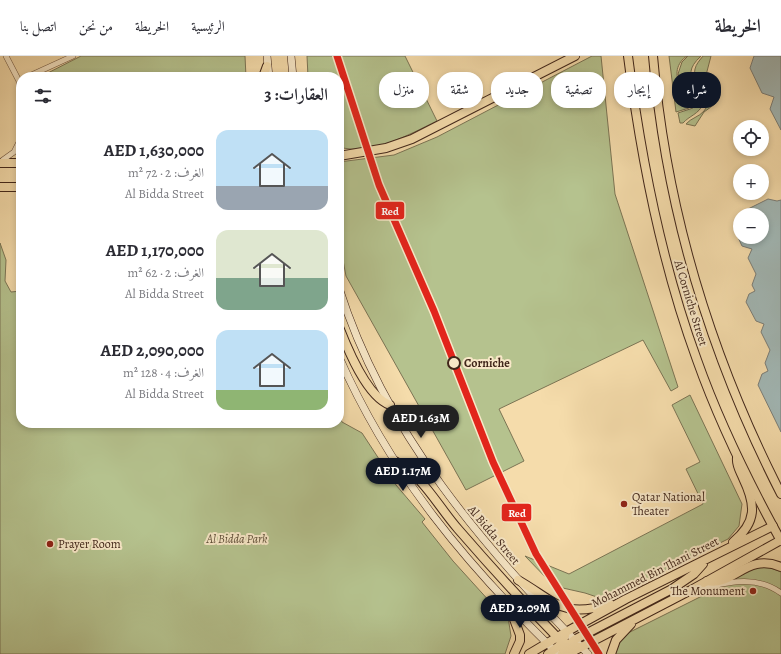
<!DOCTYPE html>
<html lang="ar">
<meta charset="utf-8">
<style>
:root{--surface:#fff;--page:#f7f7f7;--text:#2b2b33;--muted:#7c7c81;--line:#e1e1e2;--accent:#111827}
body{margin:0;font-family:Alegreya,Amiri,serif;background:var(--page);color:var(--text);direction:rtl;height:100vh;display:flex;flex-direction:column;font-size:15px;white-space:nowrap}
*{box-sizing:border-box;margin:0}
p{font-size:13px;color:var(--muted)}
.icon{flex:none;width:22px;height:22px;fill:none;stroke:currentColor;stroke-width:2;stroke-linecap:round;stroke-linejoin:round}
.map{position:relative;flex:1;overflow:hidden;direction:ltr}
.panel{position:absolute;left:16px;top:16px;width:328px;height:356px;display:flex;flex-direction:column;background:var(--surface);border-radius:16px;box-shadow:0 2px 6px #0003;direction:rtl}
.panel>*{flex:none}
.hud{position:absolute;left:356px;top:16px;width:365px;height:36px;direction:rtl;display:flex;gap:8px}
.tools{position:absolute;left:733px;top:64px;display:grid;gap:8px}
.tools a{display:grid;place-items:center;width:36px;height:36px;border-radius:50%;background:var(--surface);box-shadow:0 2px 6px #0003;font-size:20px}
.price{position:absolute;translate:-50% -34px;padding:0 9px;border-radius:14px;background:var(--accent);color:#fff;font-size:13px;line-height:26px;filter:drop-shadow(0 1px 2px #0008)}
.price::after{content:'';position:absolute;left:50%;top:24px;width:12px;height:9px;margin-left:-6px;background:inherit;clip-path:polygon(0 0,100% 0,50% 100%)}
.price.active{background:#222;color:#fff}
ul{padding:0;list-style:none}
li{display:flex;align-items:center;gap:12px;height:100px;padding:0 16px}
li span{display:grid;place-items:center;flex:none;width:112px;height:80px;border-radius:12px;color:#555}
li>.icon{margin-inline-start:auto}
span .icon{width:48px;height:48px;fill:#fffc;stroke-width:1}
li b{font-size:17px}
h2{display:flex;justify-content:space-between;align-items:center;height:48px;padding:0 16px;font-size:17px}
.tag{padding:0 14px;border-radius:16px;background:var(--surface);box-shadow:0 2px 6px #0003;font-size:14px;line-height:36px}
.tag.active{background:var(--accent);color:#fff}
header{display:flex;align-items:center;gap:24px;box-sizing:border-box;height:56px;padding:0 20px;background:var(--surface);border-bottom:1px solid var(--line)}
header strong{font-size:19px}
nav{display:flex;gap:22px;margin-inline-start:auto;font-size:14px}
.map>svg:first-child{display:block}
.green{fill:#b5c28e;stroke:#7b7454}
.water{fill:#a2b8b6;stroke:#7b7e78}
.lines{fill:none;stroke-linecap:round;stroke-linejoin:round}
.minor-casing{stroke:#6e543e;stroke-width:6}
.secondary-casing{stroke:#41261a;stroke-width:8}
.primary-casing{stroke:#41261a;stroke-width:10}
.trunk-casing{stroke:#41261a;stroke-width:10}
.minor{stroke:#f8e8c8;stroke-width:5}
.secondary{stroke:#f8e8c8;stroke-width:7}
.primary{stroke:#f5dcab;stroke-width:8}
.trunk{stroke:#f5dcab;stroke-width:8}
.metro-1-casing{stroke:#f8e8c8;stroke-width:10}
.metro-1{stroke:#e2251c;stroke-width:7}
.stop-dot{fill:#f8e8c8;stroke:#41261a;stroke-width:2}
.poi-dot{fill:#8f2418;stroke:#f8e8c8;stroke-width:1.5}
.labels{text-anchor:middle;stroke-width:4;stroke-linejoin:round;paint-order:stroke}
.street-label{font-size:12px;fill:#41261a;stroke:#f8e8c8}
.stop-label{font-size:12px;font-weight:bold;fill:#41261a;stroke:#f8e8c8;text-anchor:start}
.poi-label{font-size:12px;fill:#41261a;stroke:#f8e8c8;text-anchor:start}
.park-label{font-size:12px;font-style:italic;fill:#5e4d37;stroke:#f8e8c8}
.line-badge{stroke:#f8e8c8;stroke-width:1.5}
.badge-label{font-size:11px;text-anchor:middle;font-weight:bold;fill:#fff}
</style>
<header>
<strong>الخريطة</strong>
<nav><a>الرئيسية</a><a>الخريطة</a><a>من نحن</a><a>اتصل بنا</a></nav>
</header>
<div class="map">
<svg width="781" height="598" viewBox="0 0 781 598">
<rect width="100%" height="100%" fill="#f5dcab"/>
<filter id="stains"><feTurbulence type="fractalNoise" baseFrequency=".005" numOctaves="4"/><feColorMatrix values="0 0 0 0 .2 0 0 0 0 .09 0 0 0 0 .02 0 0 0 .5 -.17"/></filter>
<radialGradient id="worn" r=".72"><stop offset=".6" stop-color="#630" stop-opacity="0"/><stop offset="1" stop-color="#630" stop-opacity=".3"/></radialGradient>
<!-- green -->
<path class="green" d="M 81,0 L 245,0 L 246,21 L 40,21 Z
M 307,0 L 405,0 L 437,65 C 408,79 371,100 339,91 L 339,21 L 308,21 Z
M 592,0 L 601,0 L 615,138 L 678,331 L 671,335 L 643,284 L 499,353 L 524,405 L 466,434 L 346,220 L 339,183 L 339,106 L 394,99 L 437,81 Z
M 669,0 L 687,0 C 677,6 673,20 682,29 C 688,35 694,35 695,43 L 689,52 L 676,56 Z
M 688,0 L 701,0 C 674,25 711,28 703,48 C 699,58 689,60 683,67 L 680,67 L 678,57 L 693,52 L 697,45 C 696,33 682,31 678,18 L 682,6 Z
M 703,0 L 711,0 L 705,23 L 707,31 L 715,48 L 704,56 L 695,70 L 686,68 C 691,62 699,61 704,55 C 719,36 691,29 695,13 C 696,8 700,4 703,0 Z
M 0,187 L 6,204 L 5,225 L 11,236 L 21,235 L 21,367 L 339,367 L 339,360 L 342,366 L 362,377 L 396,429 L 425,463 L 422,466 L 453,505 L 501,558 L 508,561 L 511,580 L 505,598 L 0,598 Z
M 690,339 L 742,448 L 739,470 L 728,483 L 606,544 L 585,537 L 554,530 L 525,500 L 569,518 L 703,448 L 686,413 L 700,406 L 672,349 Z
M 766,510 L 781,516 L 781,598 L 613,598 L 624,579 L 700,541 L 740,518 L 754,512 Z"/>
<!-- water -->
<path class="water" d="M 754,0 L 781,0 L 781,74 L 770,53 L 774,41 L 762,37 L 750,12 Z
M 768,143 L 777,145 L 781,144 L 781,376 L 758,329 L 762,318 L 768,315 L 765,307 L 770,294 L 761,276 L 764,268 L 756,265 L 746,246 L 749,238 L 755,235 L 752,229 L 756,218 L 748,202 L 752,193 L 742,190 L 736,177 L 740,166 L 740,181 L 762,181 L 762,159 L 742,159 L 744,155 Z"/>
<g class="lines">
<!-- minor casing -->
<g class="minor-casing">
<path id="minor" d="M 6,0 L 19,25 L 21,61
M 27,21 L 73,0
M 0,106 L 14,96 L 21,82
M 697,533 C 726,527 755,518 781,537"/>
</g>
<!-- secondary casing -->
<g class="secondary-casing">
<path id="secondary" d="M 267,0 L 269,21
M 291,0 L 293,21
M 339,232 C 386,380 483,489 588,598
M 339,301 C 391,419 466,508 558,598"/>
</g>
<!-- primary casing -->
<g class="primary-casing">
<path id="primary" d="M 263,21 L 267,10
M 339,100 L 386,92 L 412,83 L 575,0
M 0,107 L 21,107
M 0,131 L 21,131
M 339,271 C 348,294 367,341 390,349
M 393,404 C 422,418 437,449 458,473 C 490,510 523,546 557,581 L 570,590 L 581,591
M 733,486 C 757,466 756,449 743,422 C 740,415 736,409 737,402
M 518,524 C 556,546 563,563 610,548
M 507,545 L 520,579 L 520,585 L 514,598
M 529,598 L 566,576 L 626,543 L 773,470
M 548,598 L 559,590 L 565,580
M 562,598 L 568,589 L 574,584 L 672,533 L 694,518 L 703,508
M 568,598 L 691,534 L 781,484
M 611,598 L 616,584 L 631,568"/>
</g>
<!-- trunk casing -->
<g class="trunk-casing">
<path id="trunk" d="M 628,0 C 641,103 661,206 697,304 C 719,366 749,427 781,485
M 653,0 C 666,153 711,301 781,438
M 707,525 C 733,531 747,496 781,511"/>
</g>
<!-- minor -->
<use href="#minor" class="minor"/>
<!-- secondary -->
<use href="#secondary" class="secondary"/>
<!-- primary -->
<use href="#primary" class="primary"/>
<!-- trunk -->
<use href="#trunk" class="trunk"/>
<!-- metro-1 casing -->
<g class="metro-1-casing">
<path id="metro-1" d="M 337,0 L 379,129 L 434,255 L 493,406 L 536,498 L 599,598"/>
</g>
<!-- metro-1 -->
<use href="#metro-1" class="metro-1"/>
</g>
<!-- markers -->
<circle class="stop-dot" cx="454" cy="307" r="6"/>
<g class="poi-dot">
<circle cx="624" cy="448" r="4"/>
<circle cx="50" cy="488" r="4"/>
<circle cx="753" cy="535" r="4"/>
</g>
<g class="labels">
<!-- street labels -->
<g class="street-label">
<text transform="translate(691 247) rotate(73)" y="4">Al Corniche Street</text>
<text transform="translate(494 479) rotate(50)" y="4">Al Bidda Street</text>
<text transform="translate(655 516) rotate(-27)" y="4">Mohammed Bin Thani Street</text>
</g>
<!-- stop labels -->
<g class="stop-label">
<text x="464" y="311">Corniche</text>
</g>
<!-- poi labels -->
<g class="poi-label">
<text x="632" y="445">Qatar National<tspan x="632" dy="14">Theater</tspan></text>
<text x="58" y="492">Prayer Room</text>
<text x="745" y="539" text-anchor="end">The Monument</text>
</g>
<!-- park labels -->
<g class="park-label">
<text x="237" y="487">Al Bidda Park</text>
</g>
</g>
<g class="line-badge">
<rect x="375" y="145" width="30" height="19" rx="4" fill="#e2251c"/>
<rect x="501" y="447" width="31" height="19" rx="4" fill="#e2251c"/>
</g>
<g class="badge-label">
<text x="390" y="159">Red</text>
<text x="517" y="461">Red</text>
</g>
<rect width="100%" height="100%" filter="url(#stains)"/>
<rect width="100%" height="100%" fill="url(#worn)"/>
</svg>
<div class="tools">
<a><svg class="icon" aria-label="locate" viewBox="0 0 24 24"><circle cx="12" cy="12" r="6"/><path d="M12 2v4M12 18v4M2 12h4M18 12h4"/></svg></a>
<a>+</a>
<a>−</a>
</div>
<b class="price active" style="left:421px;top:383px">AED 1.63M</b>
<b class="price" style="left:403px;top:436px">AED 1.17M</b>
<b class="price" style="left:520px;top:573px">AED 2.09M</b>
<div class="hud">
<a class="tag active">شراء</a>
<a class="tag">إيجار</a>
<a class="tag">تصفية</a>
<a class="tag">جديد</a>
<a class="tag">شقة</a>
<a class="tag">منزل</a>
</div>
<section class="panel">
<h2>العقارات: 3<svg class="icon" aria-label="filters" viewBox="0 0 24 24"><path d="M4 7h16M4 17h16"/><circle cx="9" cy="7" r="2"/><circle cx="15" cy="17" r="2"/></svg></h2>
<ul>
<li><span style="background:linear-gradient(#bfe0f5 70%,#9aa5b1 0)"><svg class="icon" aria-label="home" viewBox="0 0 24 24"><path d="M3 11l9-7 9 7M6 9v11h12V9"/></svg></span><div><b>AED 1,630,000</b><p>الغرف: 2 · 72 m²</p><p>Al Bidda Street</p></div></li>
<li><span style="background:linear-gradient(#dfe7d0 60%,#7fa58c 0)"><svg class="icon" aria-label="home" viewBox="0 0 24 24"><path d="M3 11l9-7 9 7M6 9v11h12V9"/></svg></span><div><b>AED 1,170,000</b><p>الغرف: 2 · 62 m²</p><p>Al Bidda Street</p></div></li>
<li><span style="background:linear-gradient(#bfe0f5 75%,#8fb573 0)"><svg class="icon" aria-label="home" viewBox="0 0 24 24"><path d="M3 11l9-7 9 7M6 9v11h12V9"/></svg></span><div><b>AED 2,090,000</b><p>الغرف: 4 · 128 m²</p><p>Al Bidda Street</p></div></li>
</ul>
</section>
</div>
